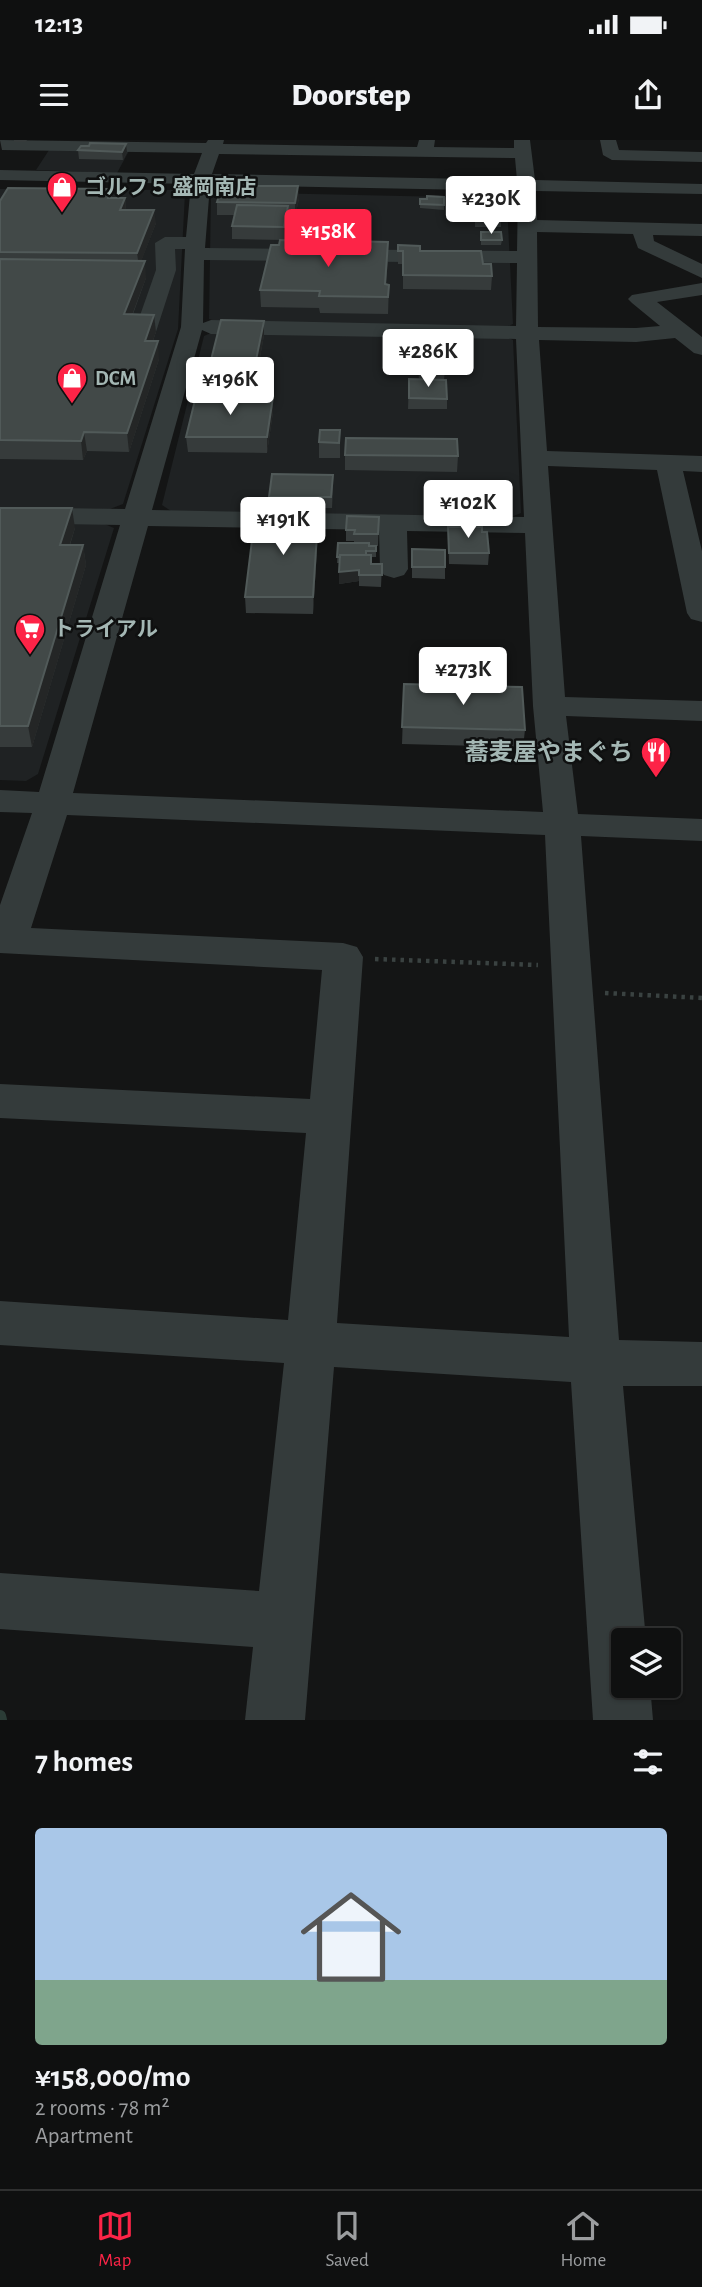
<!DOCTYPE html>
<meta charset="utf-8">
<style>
:root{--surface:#0f1010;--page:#1d1e1e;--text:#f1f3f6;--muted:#9b9d9f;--line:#2f3030;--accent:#fd2447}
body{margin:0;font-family:"Alegreya Sans","Noto Sans JP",sans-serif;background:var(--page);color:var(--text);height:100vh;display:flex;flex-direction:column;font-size:26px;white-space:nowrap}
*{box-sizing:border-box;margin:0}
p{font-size:23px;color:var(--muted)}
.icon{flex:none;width:38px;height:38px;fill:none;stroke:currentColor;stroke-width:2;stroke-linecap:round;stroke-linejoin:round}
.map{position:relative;height:1580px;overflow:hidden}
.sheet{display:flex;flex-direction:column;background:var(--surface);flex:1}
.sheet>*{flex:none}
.tools{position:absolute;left:611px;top:1488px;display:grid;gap:14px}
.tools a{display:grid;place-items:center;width:70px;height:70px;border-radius:7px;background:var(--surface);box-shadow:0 2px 5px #0004,0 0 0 2px var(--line);font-size:35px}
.price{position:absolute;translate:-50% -60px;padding:0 16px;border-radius:7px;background:#fff;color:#222;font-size:23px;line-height:46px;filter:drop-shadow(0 2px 4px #0008)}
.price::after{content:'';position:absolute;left:50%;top:42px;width:21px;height:16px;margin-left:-10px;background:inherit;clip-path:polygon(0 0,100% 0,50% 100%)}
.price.active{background:var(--accent);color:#fff}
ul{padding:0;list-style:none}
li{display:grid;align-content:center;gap:14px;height:371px;padding:0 35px}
li span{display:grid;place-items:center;height:217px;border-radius:7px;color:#555}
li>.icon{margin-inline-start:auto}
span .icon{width:126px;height:126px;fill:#fffc;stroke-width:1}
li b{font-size:30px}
h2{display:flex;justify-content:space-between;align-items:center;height:84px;padding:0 35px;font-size:30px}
.status{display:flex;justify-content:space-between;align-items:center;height:49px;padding:0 35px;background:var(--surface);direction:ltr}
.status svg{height:19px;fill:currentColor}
header{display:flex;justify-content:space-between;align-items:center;height:91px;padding:0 35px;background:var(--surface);font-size:32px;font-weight:800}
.tabs{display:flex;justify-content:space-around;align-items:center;height:98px;border-top:2px solid var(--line);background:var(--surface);font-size:19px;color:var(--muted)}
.tabs a{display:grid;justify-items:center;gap:4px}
.tabs .active{color:var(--accent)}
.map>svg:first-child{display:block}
.built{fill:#1f2223}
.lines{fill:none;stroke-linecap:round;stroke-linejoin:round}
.stream{stroke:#2b3c36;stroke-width:12}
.path{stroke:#3a4241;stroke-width:4.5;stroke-dasharray:3.5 5;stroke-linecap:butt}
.minor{fill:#343b3b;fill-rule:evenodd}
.wall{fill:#363b3b}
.shaded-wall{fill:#242626}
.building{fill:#424948;stroke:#515a59;stroke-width:2}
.labels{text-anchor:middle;stroke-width:5;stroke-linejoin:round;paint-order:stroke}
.far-poi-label{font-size:21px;font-weight:bold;fill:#a4b7b4;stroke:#0f1010;text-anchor:start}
.poi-label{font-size:24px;font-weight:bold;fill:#a4b7b4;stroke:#0f1010;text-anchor:end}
</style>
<div class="status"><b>12:13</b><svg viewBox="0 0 49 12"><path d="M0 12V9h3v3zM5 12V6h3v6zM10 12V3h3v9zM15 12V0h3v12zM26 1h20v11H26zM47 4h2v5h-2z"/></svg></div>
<header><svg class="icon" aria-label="menu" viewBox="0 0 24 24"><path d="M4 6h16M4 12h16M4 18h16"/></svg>Doorstep<svg class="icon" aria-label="share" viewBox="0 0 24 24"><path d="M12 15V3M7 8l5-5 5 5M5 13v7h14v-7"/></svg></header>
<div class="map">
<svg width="702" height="1580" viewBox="0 0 702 1580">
<rect width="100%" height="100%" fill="#141515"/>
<!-- built -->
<path class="built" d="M 51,7 L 130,9 L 117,33 L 36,30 Z
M 0,49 L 179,50 L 185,53 L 178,189 L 123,364 L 110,369 L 0,367 Z
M 220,52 L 493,58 L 507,64 L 513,184 L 506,187 L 219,182 L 209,179 L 211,55 Z
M 215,191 L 503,195 L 513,200 L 521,373 L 511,377 L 171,371 L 162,365 L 204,196 Z
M 0,381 L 102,383 L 114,388 L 38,634 L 26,641 L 0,640 Z"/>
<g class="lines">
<!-- stream -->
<path class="stream" d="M 0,1576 L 1,1580"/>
<!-- path -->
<path class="path" d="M 375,819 L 538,825
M 605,853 L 702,858"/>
<!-- minor -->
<path class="minor" d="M 0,0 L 206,3 L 208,0 L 224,0 L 223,4 L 417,7 L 419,0 L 435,0 L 434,7 L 514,8 L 514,0 L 530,0 L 535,40 L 702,44 L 702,54 L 536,51 L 537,80 L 702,84 L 702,96 L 653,95 L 654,101 L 702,124 L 702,138 L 638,108 L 633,94 L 537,92 L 538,187 L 636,188 L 660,186 L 632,163 L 628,159 L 632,155 L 702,143 L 702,155 L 657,162 L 702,197 L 702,215 L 694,213 L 675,198 L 636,202 L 539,200 L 547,311 L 702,316 L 702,332 L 683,331 L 702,411 L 702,482 L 691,479 L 687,473 L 657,330 L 548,326 L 565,557 L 702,561 L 702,581 L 566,576 L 578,674 L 702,679 L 702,701 L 581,696 L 619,1200 L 702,1202 L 702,1246 L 623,1246 L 646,1500 L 623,1500 L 623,1545 L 650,1545 L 653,1580 L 593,1580 L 571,1242 L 334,1227 L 305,1580 L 245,1580 L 253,1507 L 0,1489 L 0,1433 L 259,1451 L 284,1223 L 0,1205 L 0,1161 L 288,1180 L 306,993 L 0,978 L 0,944 L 310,959 L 322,830 L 0,813 L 0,765 L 32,673 L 0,672 L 0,650 L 39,652 L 120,385 L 0,383 L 0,367 L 125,369 L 181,187 L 185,109 L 175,109 L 176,130 L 153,201 L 150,206 L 134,206 L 131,201 L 156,130 L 155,103 L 165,97 L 186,97 L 191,44 L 0,40 L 0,30 L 194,34 L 202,13 L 2,10 ZM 219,14 L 515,18 L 517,40 L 212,34 ZM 210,45 L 518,51 L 517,111 L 205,108 ZM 204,120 L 517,123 L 516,186 L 211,180 L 203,183 ZM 202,190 L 211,194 L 516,199 L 524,377 L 152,370 ZM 148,386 L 379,390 L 380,429 L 384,435 L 394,438 L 404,435 L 408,429 L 407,391 L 525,393 L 533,566 L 543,672 L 73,653 ZM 67,675 L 545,695 L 569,1197 L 337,1183 L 363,817 L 357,807 L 343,803 L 31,788 Z
M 600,0 L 616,0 L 619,10 L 702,12 L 702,22 L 612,20 L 603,15 Z"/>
</g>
<!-- wall -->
<path class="wall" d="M 14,0 L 27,0 L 26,2 L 14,2 Z
M 78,10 L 127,12 L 123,20 L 79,19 Z
M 111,49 L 112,58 L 125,58 L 126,70 L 156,83 L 141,121 L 146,138 L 133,174 L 154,175 L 156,192 L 152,201 L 159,219 L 129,312 L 87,311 L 83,320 L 0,319 L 0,61 Z
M 444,57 L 444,70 L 420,68 L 420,59 Z
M 480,58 L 498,66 L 501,78 L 501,87 L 475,87 L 475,66 L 480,66 Z
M 299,59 L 295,76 L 289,76 L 285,100 L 232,99 L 232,86 L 235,75 L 217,75 L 217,62 Z
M 481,92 L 502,100 L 501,105 L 481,105 Z
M 314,101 L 314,105 L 388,118 L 386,145 L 389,145 L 388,174 L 320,173 L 319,168 L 261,167 L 260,150 L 279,105 Z
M 398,105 L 483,124 L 492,136 L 491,150 L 403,149 L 403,124 L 398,124 Z
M 264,181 L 264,195 L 256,240 L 211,239 L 210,224 Z
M 417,208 L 445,230 L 444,240 L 447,259 L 447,269 L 408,269 L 409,239 L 419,240 Z
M 273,257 L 273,272 L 267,313 L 188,312 L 186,297 Z
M 340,290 L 340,318 L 319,318 L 319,302 Z
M 345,315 L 458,316 L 457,332 L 345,330 Z
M 449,341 L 500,361 L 499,372 L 449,371 Z
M 333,346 L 332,368 L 270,368 L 269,357 Z
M 0,368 L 75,388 L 70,405 L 83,405 L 86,425 L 32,607 L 0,607 Z
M 379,377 L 378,406 L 372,406 L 376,406 L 376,417 L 371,417 L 371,424 L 382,424 L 381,447 L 359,446 L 359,441 L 339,444 L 340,423 L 337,423 L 338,403 L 354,403 L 354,401 L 346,401 L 346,390 Z
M 448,387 L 482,392 L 489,413 L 488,425 L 449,424 Z
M 318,393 L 313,474 L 246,473 L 245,457 Z
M 412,409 L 445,427 L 445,439 L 412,438 Z
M 404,544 L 525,590 L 523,607 L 402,604 Z"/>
<!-- shaded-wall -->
<path class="shaded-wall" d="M 126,4 L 127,12 L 123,20 L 122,12 Z
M 298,46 L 299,59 L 295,76 L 295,63 Z
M 125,58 L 126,70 L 120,70 Z
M 288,66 L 289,79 L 285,100 L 284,87 Z
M 154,70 L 156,83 L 139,127 L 137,113 Z
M 145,121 L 146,138 L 126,191 L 124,174 Z
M 154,175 L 156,192 L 146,219 L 145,201 Z
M 264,181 L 264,195 L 256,240 L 255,225 Z
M 158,201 L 159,219 L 129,312 L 127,293 Z
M 273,257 L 273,272 L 267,313 L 267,297 Z
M 84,292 L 87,311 L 83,320 L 81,301 Z
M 72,368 L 75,388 L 63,425 L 60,405 Z
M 318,377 L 318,393 L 313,474 L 313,457 Z
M 83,405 L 86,425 L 32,607 L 28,586 Z
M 359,430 L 359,441 L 339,444 L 339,432 Z"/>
<!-- building -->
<path class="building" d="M 90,3 L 126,4 L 122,12 L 78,10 L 81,6 L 89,6 Z
M 222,46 L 298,46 L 295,63 L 217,62 Z
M 8,48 L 111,49 L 108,58 L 125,58 L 120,70 L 154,70 L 137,113 L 0,112 L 0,61 Z
M 427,56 L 444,57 L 444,65 L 420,64 L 420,59 L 427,59 Z
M 480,58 L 497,58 L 498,66 L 481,66 Z
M 237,65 L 288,66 L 284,87 L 232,86 Z
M 475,66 L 500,66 L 501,78 L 476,78 Z
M 481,92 L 501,92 L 502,100 L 481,100 Z
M 280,100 L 314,101 L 313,105 L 343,105 L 344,101 L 388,102 L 385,144 L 389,145 L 388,157 L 319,156 L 320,151 L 260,150 L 271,105 L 279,105 Z
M 398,105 L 420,106 L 420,111 L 481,111 L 483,124 L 491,124 L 492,136 L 403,135 L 403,111 L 398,111 Z
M 0,119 L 145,121 L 124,174 L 154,175 L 145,201 L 158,201 L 127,293 L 84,292 L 81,301 L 0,300 Z
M 221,180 L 264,181 L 255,225 L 210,224 Z
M 417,208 L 443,208 L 445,230 L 419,230 Z
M 409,239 L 446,240 L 447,259 L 409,258 Z
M 196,256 L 273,257 L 267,297 L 186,297 Z
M 320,290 L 340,290 L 339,303 L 319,302 Z
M 346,298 L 457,299 L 458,316 L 345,315 Z
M 272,334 L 333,335 L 331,357 L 269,357 Z
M 449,341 L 498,342 L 500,361 L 450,360 Z
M 0,368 L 72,368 L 60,405 L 83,405 L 28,586 L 0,586 Z
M 255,376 L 318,377 L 313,457 L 245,457 Z
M 347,376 L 379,377 L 378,394 L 354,394 L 355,390 L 346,390 Z
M 448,387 L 482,387 L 482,392 L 487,392 L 489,413 L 449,413 Z
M 338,403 L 369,403 L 369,406 L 376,406 L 376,411 L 366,411 L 366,415 L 340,415 L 340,417 L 337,417 Z
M 412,409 L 445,410 L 445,427 L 412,427 Z
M 340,415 L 371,415 L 371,424 L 382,424 L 382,435 L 359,435 L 359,430 L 339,432 Z
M 404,544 L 522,547 L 525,590 L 402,587 Z"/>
<!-- icons -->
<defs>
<g id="shop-pin" transform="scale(1.575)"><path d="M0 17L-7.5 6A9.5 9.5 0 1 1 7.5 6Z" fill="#fd2447" stroke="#0f1010"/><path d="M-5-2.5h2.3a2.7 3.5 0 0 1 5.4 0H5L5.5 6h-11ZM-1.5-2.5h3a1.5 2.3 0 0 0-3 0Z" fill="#fff"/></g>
<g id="supermarket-pin" transform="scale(1.575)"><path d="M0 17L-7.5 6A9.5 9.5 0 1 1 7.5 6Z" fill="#fd2447" stroke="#0f1010"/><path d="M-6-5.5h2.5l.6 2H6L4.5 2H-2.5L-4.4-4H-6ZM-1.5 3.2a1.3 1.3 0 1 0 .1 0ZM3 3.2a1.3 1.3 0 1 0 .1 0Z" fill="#fff"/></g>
<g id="restaurant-pin" transform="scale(1.575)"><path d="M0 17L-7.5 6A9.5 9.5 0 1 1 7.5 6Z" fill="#fd2447" stroke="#0f1010"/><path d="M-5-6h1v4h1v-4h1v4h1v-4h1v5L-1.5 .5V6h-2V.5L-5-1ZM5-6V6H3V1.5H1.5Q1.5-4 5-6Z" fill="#fff"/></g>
</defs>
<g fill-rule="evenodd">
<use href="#shop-pin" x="62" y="47"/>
<use href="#shop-pin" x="72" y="238"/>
<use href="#supermarket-pin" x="30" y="489"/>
<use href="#restaurant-pin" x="656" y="612"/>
</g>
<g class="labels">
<!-- far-poi labels -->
<g class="far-poi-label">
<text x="85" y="54">ゴルフ５ 盛岡南店</text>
<text x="95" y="245">DCM</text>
<text x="53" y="496">トライアル</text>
</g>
<!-- poi labels -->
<g class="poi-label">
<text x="633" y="620">蕎麦屋やまぐち</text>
</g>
</g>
</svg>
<div class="tools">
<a><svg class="icon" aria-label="layers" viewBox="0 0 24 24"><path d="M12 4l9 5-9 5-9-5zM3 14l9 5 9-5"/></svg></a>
</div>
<b class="price" style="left:491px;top:96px">¥230K</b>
<b class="price active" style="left:328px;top:129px">¥158K</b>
<b class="price" style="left:428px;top:249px">¥286K</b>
<b class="price" style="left:230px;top:277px">¥196K</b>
<b class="price" style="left:468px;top:400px">¥102K</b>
<b class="price" style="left:283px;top:417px">¥191K</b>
<b class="price" style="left:463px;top:567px">¥273K</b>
</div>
<section class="sheet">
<h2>7 homes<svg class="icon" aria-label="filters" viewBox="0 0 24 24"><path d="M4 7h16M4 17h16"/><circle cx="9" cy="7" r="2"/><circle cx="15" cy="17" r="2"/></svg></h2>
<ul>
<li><span style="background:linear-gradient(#a9c7e8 70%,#7fa58c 0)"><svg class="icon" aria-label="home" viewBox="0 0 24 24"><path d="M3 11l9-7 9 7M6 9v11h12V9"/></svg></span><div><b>¥158,000/mo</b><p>2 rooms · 78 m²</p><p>Apartment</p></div></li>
</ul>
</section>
<nav class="tabs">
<a class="active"><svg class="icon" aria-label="map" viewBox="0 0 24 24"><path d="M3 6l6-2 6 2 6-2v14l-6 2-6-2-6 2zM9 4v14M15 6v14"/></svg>Map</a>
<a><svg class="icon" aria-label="saved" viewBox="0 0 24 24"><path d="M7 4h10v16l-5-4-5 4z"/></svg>Saved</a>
<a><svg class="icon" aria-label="home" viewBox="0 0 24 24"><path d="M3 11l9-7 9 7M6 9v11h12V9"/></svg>Home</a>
</nav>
